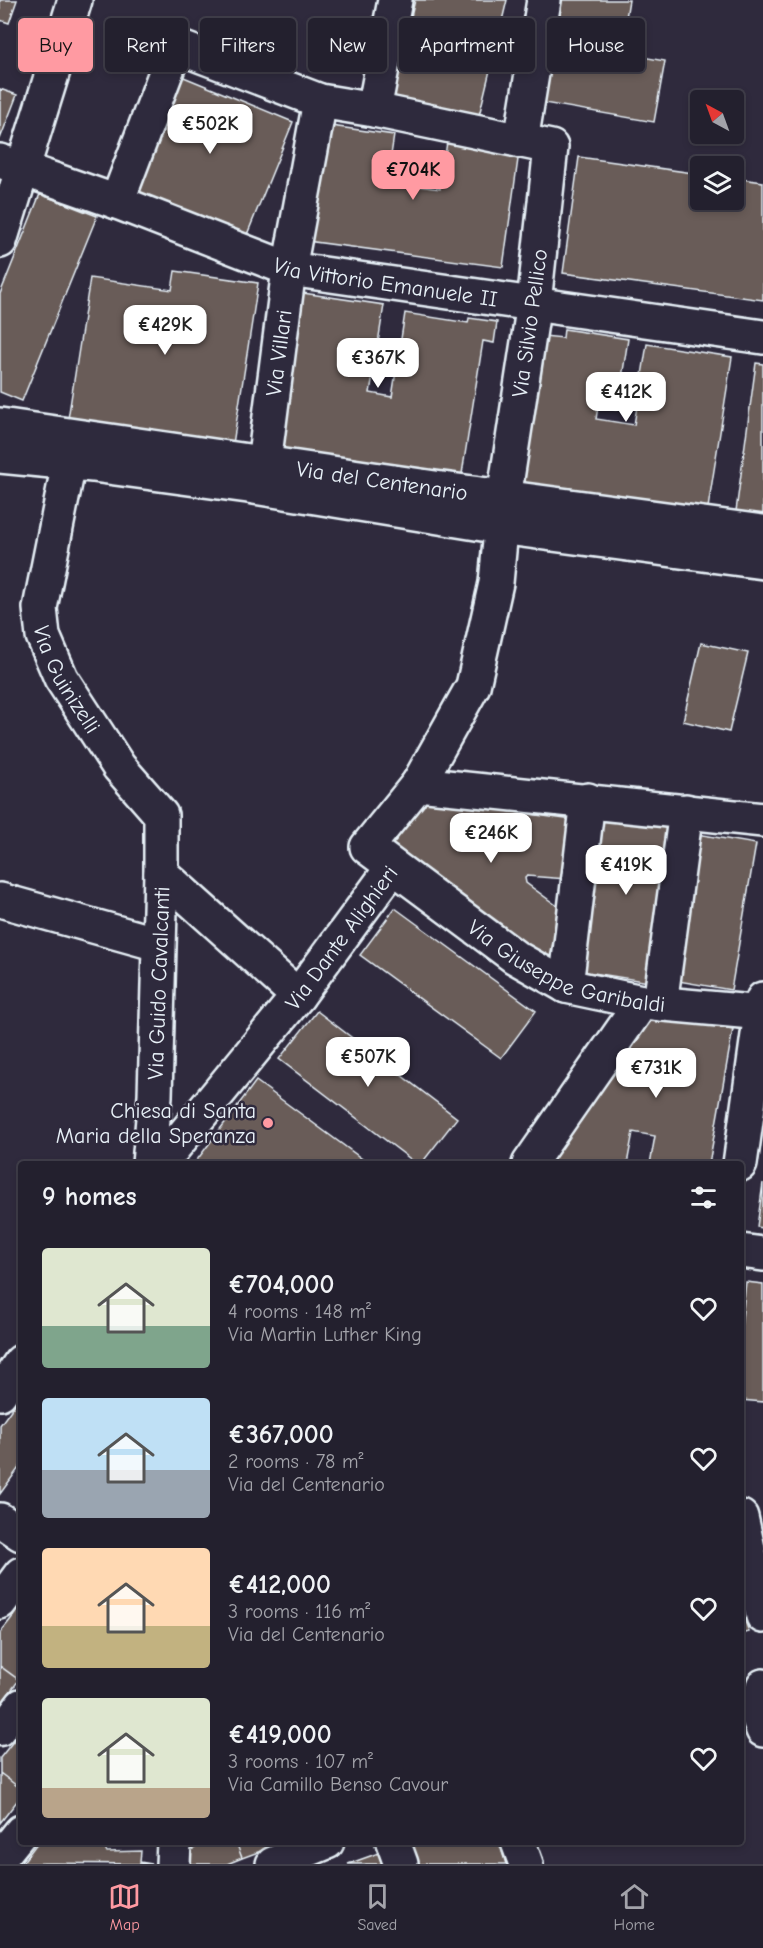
<!DOCTYPE html>
<meta charset="utf-8">
<style>
:root{--surface:#23202e;--page:#2f2d3a;--text:#f1f3f6;--muted:#a3a3aa;--line:#403e4a;--accent:#ff9aa2}
body{margin:0;font-family:"Comic Neue",sans-serif;background:var(--page);color:var(--text);height:100vh;display:flex;flex-direction:column;font-size:22px;white-space:nowrap}
*{box-sizing:border-box;margin:0}
p{font-size:20px;color:var(--muted)}
.icon{flex:none;width:33px;height:33px;fill:none;stroke:currentColor;stroke-width:2;stroke-linecap:round;stroke-linejoin:round}
.map{position:relative;flex:1;overflow:hidden}
.drawer{position:absolute;left:18px;top:1161px;width:726px;height:684px;display:flex;flex-direction:column;background:var(--surface);border-radius:6px;box-shadow:0 3px 9px #0003,0 0 0 2px var(--line)}
.drawer>*{flex:none}
.banner{position:absolute;left:18px;top:18px;width:728px;height:54px;display:flex;gap:12px}
.needle{width:39px;rotate:319deg}
.fabs{position:absolute;left:690px;top:90px;display:grid;gap:12px}
.fabs a{display:grid;place-items:center;width:54px;height:54px;border-radius:6px;background:var(--surface);box-shadow:0 3px 9px #0003,0 0 0 2px var(--line);font-size:30px}
.price{position:absolute;translate:-50% -51px;padding:0 14px;border-radius:12px;background:#fff;color:#222;font-size:20px;line-height:39px;filter:drop-shadow(0 2px 3px #0008)}
.price::after{content:'';position:absolute;left:50%;top:36px;width:18px;height:14px;margin-left:-9px;background:inherit;clip-path:polygon(0 0,100% 0,50% 100%)}
.price.selected{background:var(--accent);color:#111}
ul{padding:0;list-style:none}
li{display:flex;align-items:center;gap:18px;height:150px;padding:0 24px}
li span{display:grid;place-items:center;flex:none;width:168px;height:120px;border-radius:6px;color:#555}
li>.icon{margin-inline-start:auto}
span .icon{width:72px;height:72px;fill:#fffc;stroke-width:1}
li b{font-size:26px}
h2{display:flex;justify-content:space-between;align-items:center;height:72px;padding:0 24px;font-size:26px}
.chip{padding:0 21px;border-radius:6px;background:var(--surface);box-shadow:0 3px 9px #0003,0 0 0 2px var(--line);font-size:21px;line-height:54px}
.chip.selected{background:var(--accent);color:#111}
.tab-bar{display:flex;justify-content:space-around;align-items:center;height:84px;border-top:2px solid var(--line);background:var(--surface);font-size:16px;color:var(--muted)}
.tab-bar a{display:grid;justify-items:center;gap:3px}
.tab-bar .selected{color:var(--accent)}
.map>svg:first-child{display:block}
.building{fill:#695c58;stroke:#e8f1f8;stroke-width:1.5}
.lines{fill:none;stroke-linecap:round;stroke-linejoin:round}
.pedestrian-casing{stroke:#e8f1f8;stroke-width:33}
.minor-casing{stroke:#e8f1f8;stroke-width:38}
.tertiary-casing{stroke:#e8f1f8;stroke-width:38}
.pedestrian{stroke:#2f2a3d;stroke-width:28}
.minor{stroke:#2f2a3d;stroke-width:33}
.tertiary{stroke:#2f2a3d;stroke-width:33}
.poi-dot{fill:#ff9aa2;stroke:#2f2a3d;stroke-width:2}
.labels{text-anchor:middle;stroke-width:5;stroke-linejoin:round;paint-order:stroke}
.street-label{font-size:22px;fill:#e8f1f8;stroke:#2f2a3d}
.poi-label{font-size:22px;fill:#e8f1f8;stroke:#2f2a3d;text-anchor:end}
</style>
<div class="map">
<svg width="763" height="1864" viewBox="0 0 763 1864">
<rect width="100%" height="100%" fill="#2f2a3d"/>
<filter id="ink" filterUnits="userSpaceOnUse"><feTurbulence type="fractalNoise" baseFrequency=".0167" numOctaves="2"/><feDisplacementMap in="SourceGraphic" scale="12" xChannelSelector="R" yChannelSelector="G"/><feConvolveMatrix kernelMatrix="1 2 1 2 8 2 1 2 1" color-interpolation-filters="sRGB"/></filter>
<g filter="url(#ink)">
<!-- building -->
<path class="building" d="M 0,0 L 17,0 L 9,23 L 0,20 Z
M 415,0 L 507,0 L 477,124 L 390,104 Z
M 562,0 L 629,0 L 620,53 L 665,61 L 654,122 L 544,103 Z
M 174,73 L 293,122 L 246,237 L 127,188 Z
M 0,89 L 17,95 L 0,139 Z
M 324,125 L 394,135 L 387,182 L 440,189 L 447,142 L 519,152 L 503,267 L 307,241 Z
M 579,157 L 700,174 L 700,200 L 734,200 L 734,178 L 763,182 L 763,300 L 563,273 Z
M 40,194 L 97,216 L 22,401 L 0,392 L 0,294 Z
M 175,271 L 258,283 L 233,444 L 68,419 L 90,278 L 172,290 Z
M 296,292 L 384,305 L 370,393 L 392,397 L 405,313 L 468,323 L 469,318 L 497,322 L 494,343 L 483,341 L 461,480 L 272,452 Z
M 564,329 L 628,339 L 617,410 L 598,407 L 596,419 L 634,425 L 647,344 L 732,357 L 707,514 L 519,485 L 544,336 L 563,338 Z
M 756,363 L 763,364 L 763,515 L 736,511 Z
M 701,643 L 748,653 L 729,732 L 683,721 Z
M 424,800 L 573,820 L 567,879 L 527,876 L 525,878 L 526,883 L 560,908 L 548,967 L 387,845 L 407,803 L 425,805 Z
M 604,810 L 677,823 L 649,982 L 575,970 Z
M 697,834 L 756,844 L 731,990 L 672,980 Z
M 395,908 L 536,1011 L 501,1058 L 360,955 Z
M 317,1011 L 457,1118 L 421,1164 L 417,1164 L 279,1059 Z
M 656,1014 L 733,1029 L 709,1164 L 650,1164 L 655,1136 L 633,1132 L 627,1164 L 540,1164 L 616,1072 L 618,1061 Z
M 256,1081 L 369,1164 L 194,1164 Z
M 763,1183 L 763,1228 L 757,1227 Z
M 746,1282 L 763,1284 L 763,1402 L 741,1400 L 741,1328 Z
M 21,1396 L 21,1465 L 0,1494 L 0,1425 Z
M 21,1606 L 21,1678 L 19,1680 L 0,1666 L 0,1633 Z
M 741,1610 L 749,1632 L 741,1634 Z
M 0,1666 L 19,1680 L 0,1705 Z
M 19,1734 L 21,1736 L 21,1789 L 0,1773 L 0,1758 Z
M 0,1773 L 21,1789 L 21,1796 L 0,1823 Z
M 38,1842 L 103,1842 L 102,1843 L 107,1852 L 141,1851 L 140,1862 L 152,1864 L 22,1863 Z
M 193,1842 L 236,1842 L 242,1858 L 227,1864 L 178,1864 L 178,1856 L 195,1848 Z
M 236,1842 L 285,1842 L 242,1858 Z
M 400,1842 L 499,1842 L 506,1864 L 408,1864 Z
M 387,1850 L 391,1864 L 348,1864 Z"/>
<g class="lines">
<!-- pedestrian casing -->
<g class="pedestrian-casing">
<path id="pedestrian" d="M 0,1731 L 21,1703"/>
</g>
<!-- minor casing -->
<g class="minor-casing">
<g id="minor">
<path id="s1" d="M 374,110 L 551,147 L 534,303 L 504,498 L 496,583 L 473,686 L 418,784 L 367,847 L 515,957 L 566,986 L 642,1002 L 763,1013"/>
<path d="M 521,141 L 544,0"/>
<path id="s2" d="M 0,161 L 117,202 L 289,269 L 763,337"/>
<path d="M 117,202 L 176,46 L 320,101 L 374,110 L 395,0"/>
<path id="s3" d="M 69,463 L 40,608 L 43,636 L 61,678 L 119,767 L 161,815 L 161,873 L 155,1096 L 149,1164"/>
<path id="s4" d="M 264,463 L 289,269 L 320,101"/>
<path d="M 418,784 L 763,820"/>
<path d="M 161,873 L 298,996"/>
<path d="M 0,900 L 158,944"/>
<path d="M 566,986 L 588,800"/>
<path d="M 660,1004 L 686,811"/>
<path id="s5" d="M 160,1164 L 298,996 L 393,867"/>
<path d="M 529,1164 L 642,1002"/>
<path d="M 740,1164 L 763,999"/>
<path d="M 741,1251 L 763,1254"/>
<path d="M 0,1393 L 21,1362"/>
<path d="M 741,1517 L 763,1616"/>
<path d="M 0,1520 L 21,1534"/>
<path d="M 0,1602 L 21,1574"/>
<path d="M 763,1686 L 756,1711 L 763,1730"/>
<path d="M 393,1842 L 401,1864"/>
<path d="M 518,1842 L 526,1864"/>
<path d="M 0,1858 L 21,1832"/>
<path d="M 173,1864 L 174,1842"/>
<path d="M 273,1864 L 327,1842"/>
</g>
</g>
<!-- tertiary casing -->
<g class="tertiary-casing">
<g id="tertiary">
<path d="M 0,241 L 75,0"/>
<path id="s6" d="M 0,425 L 435,488 L 763,532"/>
<path d="M 0,456 L 93,465 L 248,486 L 501,527 L 763,562"/>
</g>
</g>
<!-- pedestrian -->
<use href="#pedestrian" class="pedestrian"/>
<!-- minor -->
<use href="#minor" class="minor"/>
<!-- tertiary -->
<use href="#tertiary" class="tertiary"/>
</g>
</g>
<!-- markers -->
<circle class="poi-dot" cx="268" cy="1123" r="6"/>
<g class="labels">
<!-- street labels -->
<g class="street-label">
<text dy="8" stroke="none"><textPath href="#s2" startOffset="406">Via Vittorio Emanuele II</textPath></text>
<text transform="translate(529 323) rotate(-82)" y="8">Via Silvio Pellico</text>
<text dy="8" stroke="none"><textPath href="#s4" startOffset="111">Via Villari</textPath></text>
<text dy="8" stroke="none"><textPath href="#s6" startOffset="386">Via del Centenario</textPath></text>
<text dy="8" stroke="none"><textPath href="#s3" startOffset="225">Via Guinizelli</textPath></text>
<text dy="8" stroke="none"><textPath href="#s5" startOffset="290">Via Dante Alighieri</textPath></text>
<text dy="8" stroke="none"><textPath href="#s1" startOffset="1156">Via Giuseppe Garibaldi</textPath></text>
<text transform="translate(158 983) rotate(-88)" y="8">Via Guido Cavalcanti</text>
</g>
<!-- poi labels -->
<g class="poi-label">
<text x="256" y="1118">Chiesa di Santa<tspan x="256" dy="25">Maria della Speranza</tspan></text>
</g>
</g>
</svg>
<div class="fabs">
<a><svg class="needle" viewBox="-14 -14 28 28"><path d="M0-13l5 13h-10z" fill="#e53935"/><path d="M0 13l5-13h-10z" fill="#a3a3aa"/></svg></a>
<a><svg class="icon" aria-label="layers" viewBox="0 0 24 24"><path d="M12 4l9 5-9 5-9-5zM3 14l9 5 9-5"/></svg></a>
</div>
<b class="price" style="left:210px;top:155px">€502K</b>
<b class="price selected" style="left:413px;top:201px">€704K</b>
<b class="price" style="left:165px;top:356px">€429K</b>
<b class="price" style="left:378px;top:389px">€367K</b>
<b class="price" style="left:626px;top:423px">€412K</b>
<b class="price" style="left:491px;top:864px">€246K</b>
<b class="price" style="left:626px;top:896px">€419K</b>
<b class="price" style="left:368px;top:1088px">€507K</b>
<b class="price" style="left:656px;top:1099px">€731K</b>
<div class="banner">
<a class="chip selected">Buy</a>
<a class="chip">Rent</a>
<a class="chip">Filters</a>
<a class="chip">New</a>
<a class="chip">Apartment</a>
<a class="chip">House</a>
</div>
<section class="drawer">
<h2>9 homes<svg class="icon" aria-label="filters" viewBox="0 0 24 24"><path d="M4 7h16M4 17h16"/><circle cx="9" cy="7" r="2"/><circle cx="15" cy="17" r="2"/></svg></h2>
<ul>
<li><span style="background:linear-gradient(#dfe7d0 65%,#7fa58c 0)"><svg class="icon" aria-label="home" viewBox="0 0 24 24"><path d="M3 11l9-7 9 7M6 9v11h12V9"/></svg></span><div><b>€704,000</b><p>4 rooms · 148 m²</p><p>Via Martin Luther King</p></div><svg class="icon" aria-label="heart" viewBox="0 0 24 24"><path d="M12 20l-8-8c-3-5 5-10 8-4 3-6 11-1 8 4z"/></svg></li>
<li><span style="background:linear-gradient(#bfe0f5 60%,#9aa5b1 0)"><svg class="icon" aria-label="home" viewBox="0 0 24 24"><path d="M3 11l9-7 9 7M6 9v11h12V9"/></svg></span><div><b>€367,000</b><p>2 rooms · 78 m²</p><p>Via del Centenario</p></div><svg class="icon" aria-label="heart" viewBox="0 0 24 24"><path d="M12 20l-8-8c-3-5 5-10 8-4 3-6 11-1 8 4z"/></svg></li>
<li><span style="background:linear-gradient(#ffd9b3 65%,#c2b280 0)"><svg class="icon" aria-label="home" viewBox="0 0 24 24"><path d="M3 11l9-7 9 7M6 9v11h12V9"/></svg></span><div><b>€412,000</b><p>3 rooms · 116 m²</p><p>Via del Centenario</p></div><svg class="icon" aria-label="heart" viewBox="0 0 24 24"><path d="M12 20l-8-8c-3-5 5-10 8-4 3-6 11-1 8 4z"/></svg></li>
<li><span style="background:linear-gradient(#dfe7d0 75%,#b9a48a 0)"><svg class="icon" aria-label="home" viewBox="0 0 24 24"><path d="M3 11l9-7 9 7M6 9v11h12V9"/></svg></span><div><b>€419,000</b><p>3 rooms · 107 m²</p><p>Via Camillo Benso Cavour</p></div><svg class="icon" aria-label="heart" viewBox="0 0 24 24"><path d="M12 20l-8-8c-3-5 5-10 8-4 3-6 11-1 8 4z"/></svg></li>
</ul>
</section>
</div>
<nav class="tab-bar">
<a class="selected"><svg class="icon" aria-label="map" viewBox="0 0 24 24"><path d="M3 6l6-2 6 2 6-2v14l-6 2-6-2-6 2zM9 4v14M15 6v14"/></svg>Map</a>
<a><svg class="icon" aria-label="saved" viewBox="0 0 24 24"><path d="M7 4h10v16l-5-4-5 4z"/></svg>Saved</a>
<a><svg class="icon" aria-label="home" viewBox="0 0 24 24"><path d="M3 11l9-7 9 7M6 9v11h12V9"/></svg>Home</a>
</nav>
